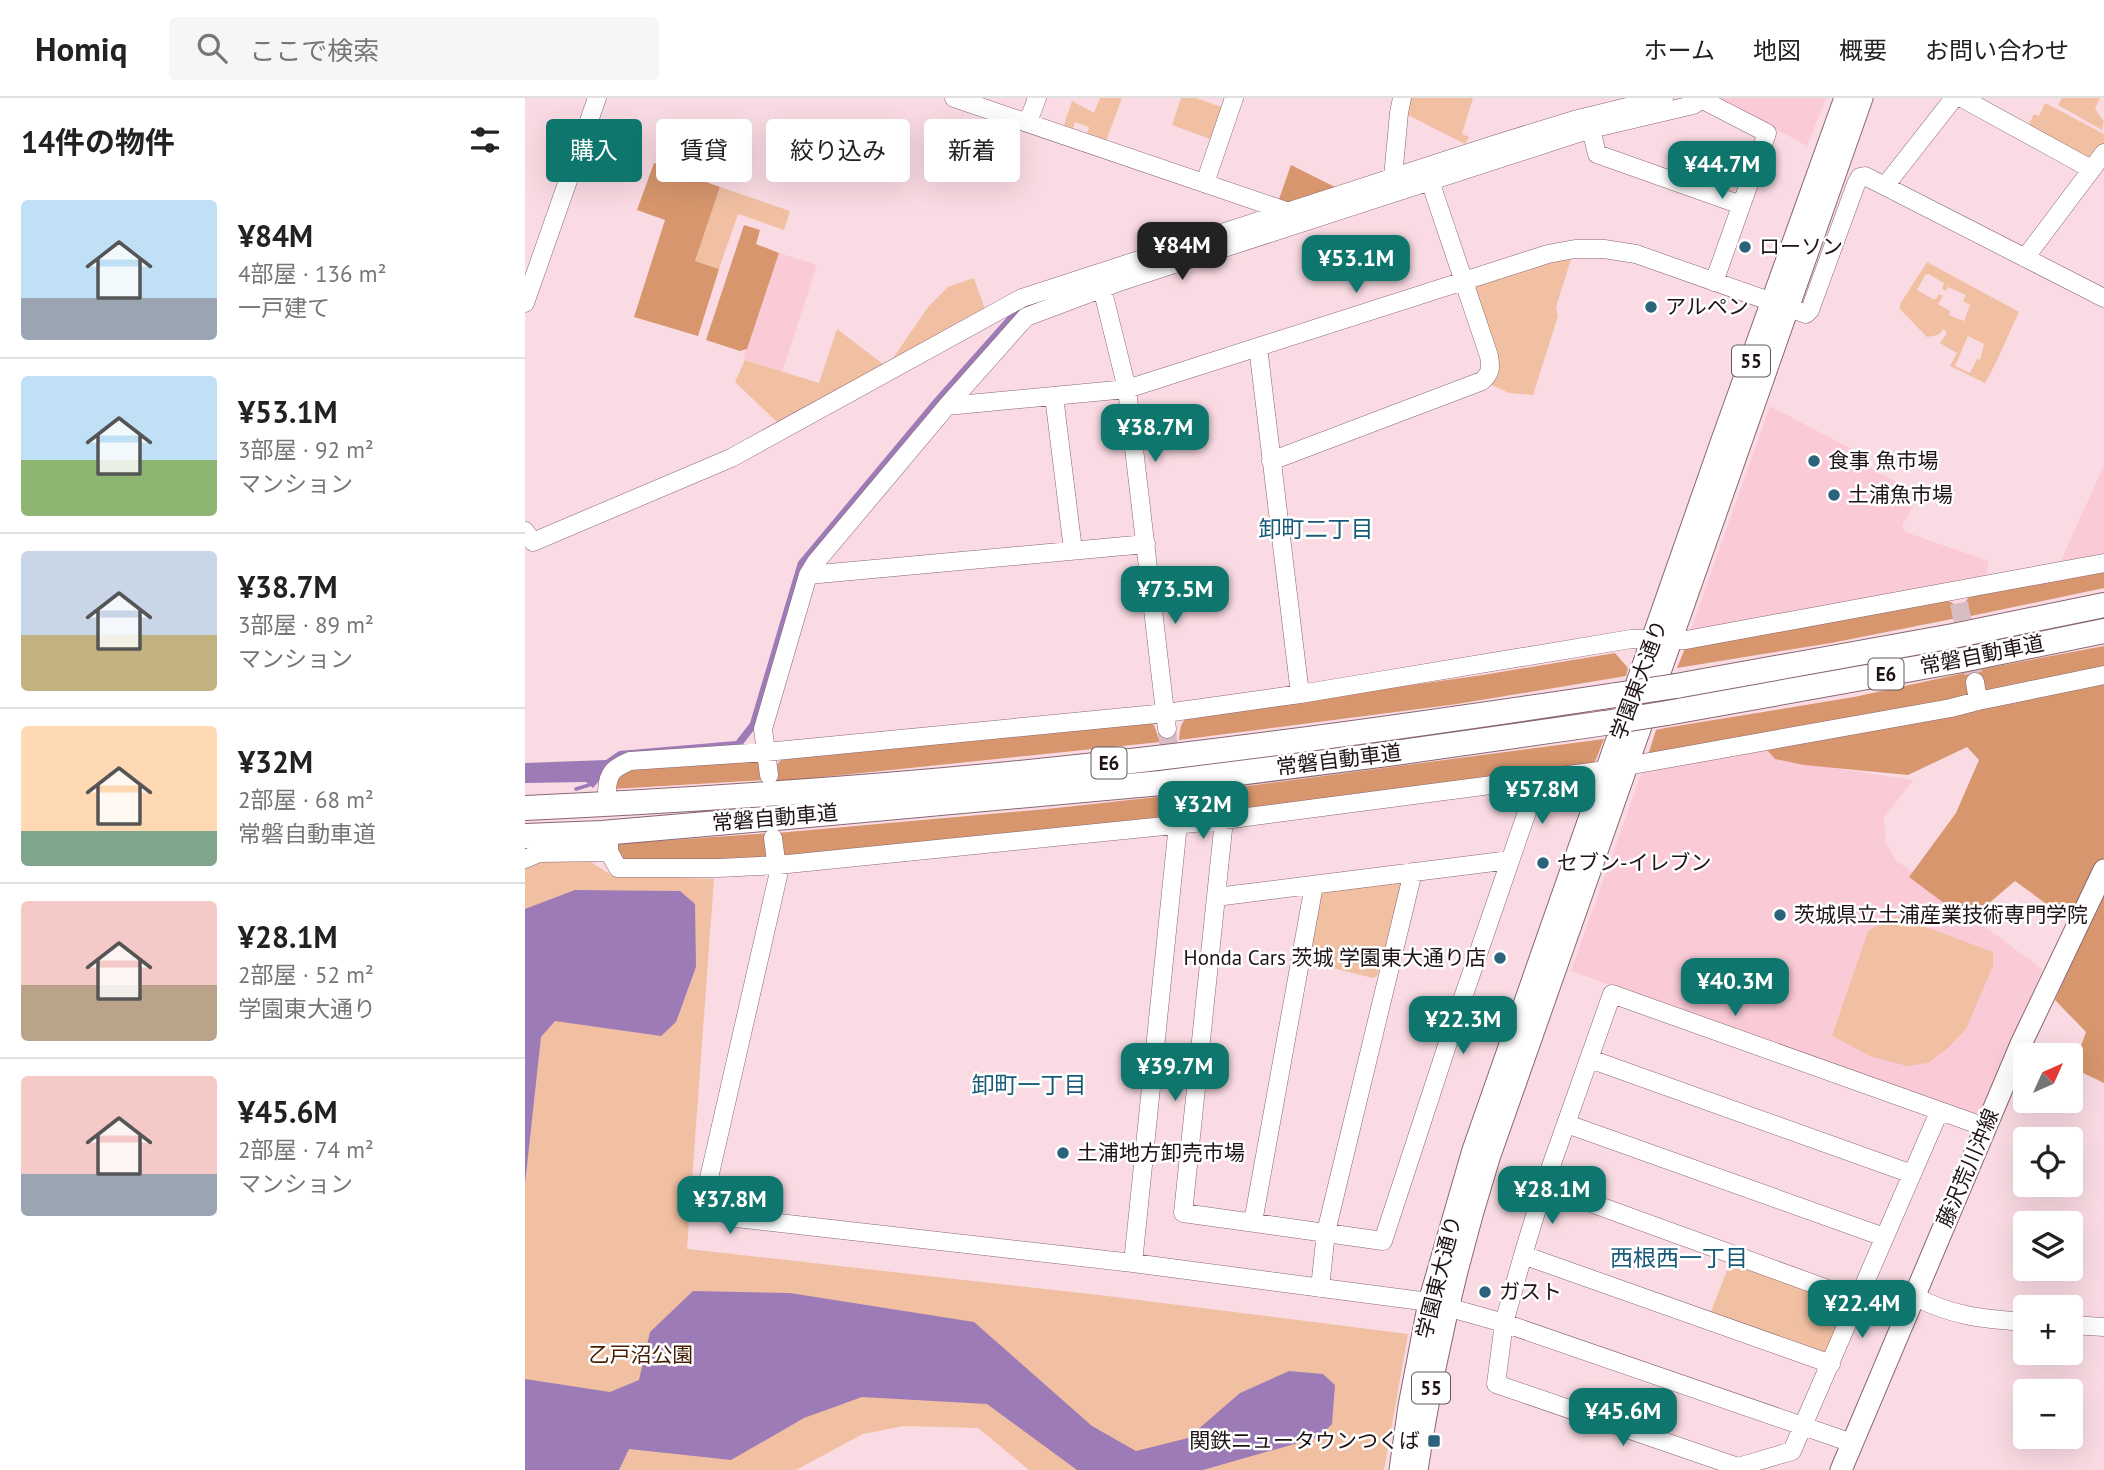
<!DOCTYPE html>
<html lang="ja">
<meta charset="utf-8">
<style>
:root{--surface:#fff;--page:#f6f6f6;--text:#222;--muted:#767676;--line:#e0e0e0;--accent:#0f766e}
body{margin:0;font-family:"PT Sans","Noto Sans JP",sans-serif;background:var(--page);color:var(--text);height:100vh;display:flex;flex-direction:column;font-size:26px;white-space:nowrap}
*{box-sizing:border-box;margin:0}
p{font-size:23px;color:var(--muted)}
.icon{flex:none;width:38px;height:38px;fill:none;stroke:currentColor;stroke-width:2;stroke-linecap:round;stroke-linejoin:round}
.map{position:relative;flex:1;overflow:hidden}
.sheet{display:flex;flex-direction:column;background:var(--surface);width:525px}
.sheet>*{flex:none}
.banner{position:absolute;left:21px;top:21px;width:665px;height:63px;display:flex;gap:14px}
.needle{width:46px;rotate:45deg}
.tools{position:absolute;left:1488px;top:945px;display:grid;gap:14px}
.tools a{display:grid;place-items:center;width:70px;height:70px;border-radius:7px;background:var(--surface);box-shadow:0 7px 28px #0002;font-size:35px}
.price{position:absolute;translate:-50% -60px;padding:0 16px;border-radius:14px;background:var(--accent);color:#fff;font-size:23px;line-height:46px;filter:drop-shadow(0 2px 4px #0008)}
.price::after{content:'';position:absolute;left:50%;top:42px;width:21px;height:16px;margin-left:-10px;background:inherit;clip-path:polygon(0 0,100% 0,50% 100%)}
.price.on{background:#222;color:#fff}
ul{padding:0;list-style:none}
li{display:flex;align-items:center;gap:21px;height:175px;padding:0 21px}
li+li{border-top:2px solid var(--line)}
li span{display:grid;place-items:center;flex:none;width:196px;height:140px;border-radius:7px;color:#555}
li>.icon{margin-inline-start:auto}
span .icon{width:84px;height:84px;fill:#fffc;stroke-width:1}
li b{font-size:30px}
h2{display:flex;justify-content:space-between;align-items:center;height:84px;padding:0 21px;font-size:30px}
.pill{padding:0 24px;border-radius:7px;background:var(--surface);box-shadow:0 7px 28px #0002;font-size:24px;line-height:63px}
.pill.on{background:var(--accent);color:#fff}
header{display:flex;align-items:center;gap:42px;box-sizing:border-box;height:98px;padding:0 35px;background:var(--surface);border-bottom:2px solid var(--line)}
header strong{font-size:33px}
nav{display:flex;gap:38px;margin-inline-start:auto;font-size:24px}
.search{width:490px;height:63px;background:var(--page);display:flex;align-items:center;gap:18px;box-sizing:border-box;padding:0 24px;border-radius:7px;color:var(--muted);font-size:26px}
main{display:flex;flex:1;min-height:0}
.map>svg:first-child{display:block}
.built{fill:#facbd7}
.green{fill:#f1c0a2;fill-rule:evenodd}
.forest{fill:#d7966d}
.water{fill:#9d7bb7}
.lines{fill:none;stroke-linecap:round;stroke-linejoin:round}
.stream{stroke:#9d7bb7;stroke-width:3.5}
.minor-tunnel{stroke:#d9bdc4;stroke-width:18;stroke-dasharray:18 9;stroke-linecap:butt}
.minor-casing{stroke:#896770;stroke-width:19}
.major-casing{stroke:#896770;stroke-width:23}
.highway-casing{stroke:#896770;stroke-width:26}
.minor{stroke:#fff;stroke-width:18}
.major{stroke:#fff;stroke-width:21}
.highway{stroke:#fff;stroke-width:24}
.highway-bridge-casing{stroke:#896770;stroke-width:26;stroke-linecap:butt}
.highway-bridge{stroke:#fff;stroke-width:24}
.poi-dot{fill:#2b627c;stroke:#fff;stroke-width:2.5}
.labels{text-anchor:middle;stroke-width:5;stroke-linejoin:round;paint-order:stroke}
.shield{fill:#fff;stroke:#635a5d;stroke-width:2}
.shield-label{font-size:19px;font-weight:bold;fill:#201317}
.poi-label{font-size:21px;fill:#201317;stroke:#fff;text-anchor:start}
.street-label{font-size:21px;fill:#201317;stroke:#fff}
.park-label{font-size:21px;fill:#461d00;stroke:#fff}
.neighbourhood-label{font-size:23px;fill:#185b78;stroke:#fff}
</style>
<header>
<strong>Homiq</strong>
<div class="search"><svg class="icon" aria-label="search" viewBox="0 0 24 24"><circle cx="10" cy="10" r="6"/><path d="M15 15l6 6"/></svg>ここで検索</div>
<nav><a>ホーム</a><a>地図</a><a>概要</a><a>お問い合わせ</a></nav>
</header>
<main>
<section class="sheet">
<h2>14件の物件<svg class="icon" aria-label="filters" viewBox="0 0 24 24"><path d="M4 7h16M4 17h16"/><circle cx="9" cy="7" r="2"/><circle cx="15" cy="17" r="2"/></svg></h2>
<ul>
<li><span style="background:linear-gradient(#bfe0f5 70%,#9aa5b1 0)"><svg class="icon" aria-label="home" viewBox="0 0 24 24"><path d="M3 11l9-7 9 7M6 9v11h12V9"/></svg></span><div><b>¥84M</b><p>4部屋 · 136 m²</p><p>一戸建て</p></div></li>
<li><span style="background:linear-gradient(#bfe0f5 60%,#8fb573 0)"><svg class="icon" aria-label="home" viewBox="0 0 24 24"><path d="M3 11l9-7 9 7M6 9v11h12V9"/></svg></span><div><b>¥53.1M</b><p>3部屋 · 92 m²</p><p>マンション</p></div></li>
<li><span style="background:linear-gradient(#c9d6e8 60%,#c2b280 0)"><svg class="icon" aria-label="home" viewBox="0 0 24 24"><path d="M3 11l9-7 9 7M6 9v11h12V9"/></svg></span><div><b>¥38.7M</b><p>3部屋 · 89 m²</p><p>マンション</p></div></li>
<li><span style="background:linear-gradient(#ffd9b3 75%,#7fa58c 0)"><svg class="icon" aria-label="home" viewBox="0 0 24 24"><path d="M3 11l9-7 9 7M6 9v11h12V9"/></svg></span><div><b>¥32M</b><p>2部屋 · 68 m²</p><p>常磐自動車道</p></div></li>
<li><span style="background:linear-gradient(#f6c9c9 60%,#b9a48a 0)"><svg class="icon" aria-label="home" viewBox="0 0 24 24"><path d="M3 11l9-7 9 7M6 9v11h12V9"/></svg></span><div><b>¥28.1M</b><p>2部屋 · 52 m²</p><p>学園東大通り</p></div></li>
<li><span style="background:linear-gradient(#f6c9c9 70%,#9aa5b1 0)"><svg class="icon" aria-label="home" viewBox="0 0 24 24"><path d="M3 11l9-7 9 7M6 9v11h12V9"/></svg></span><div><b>¥45.6M</b><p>2部屋 · 74 m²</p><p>マンション</p></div></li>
</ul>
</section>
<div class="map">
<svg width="1579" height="1372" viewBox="0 0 1579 1372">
<rect width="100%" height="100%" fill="#fadbe3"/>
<!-- built -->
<path class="built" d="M 1193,0 L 1301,0 L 1282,48 Z
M 254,155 L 292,167 L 257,274 L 218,261 Z
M 1245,308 L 1338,357 L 1335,364 L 1395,397 L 1377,427 L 1380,434 L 1464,463 L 1460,484 L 1164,537 Z
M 1579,367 L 1579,459 L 1533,469 Z
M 1240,650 L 1250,661 L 1388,682 L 1359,720 L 1361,746 L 1371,762 L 1518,872 L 1452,1020 L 1046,873 L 1117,673 Z"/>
<!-- green -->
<path class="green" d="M 575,0 L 597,0 L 580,46 L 561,39 L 564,29 L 550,24 L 547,33 L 538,30 L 547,3 L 569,15 Z
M 656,0 L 671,0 L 699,10 L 688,42 L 647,27 Z
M 883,0 L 948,0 L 937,36 L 944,39 L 940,46 L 879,15 Z
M 1537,0 L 1575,0 L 1570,11 L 1579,23 L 1577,32 L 1533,7 Z
M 1520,5 L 1579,36 L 1579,48 L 1566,62 L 1502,30 L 1509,16 L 1514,18 Z
M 195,89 L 265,113 L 259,132 L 213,116 L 194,171 L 170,163 Z
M 1048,155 L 1031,209 L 1033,218 L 1008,297 L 984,295 L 962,285 L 945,185 Z
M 1402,164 L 1494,214 C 1482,239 1474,261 1460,285 L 1425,268 L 1432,255 L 1415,245 L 1422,235 L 1419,231 L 1413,237 L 1402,239 L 1375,211 L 1375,206 ZM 1403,176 L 1419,185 L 1417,191 L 1421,193 L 1423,189 L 1441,197 L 1438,203 L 1445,207 L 1439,223 L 1424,217 L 1425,213 L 1413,206 L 1418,198 L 1414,196 L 1411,201 L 1408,201 L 1392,192 L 1400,177 ZM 1443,238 L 1459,246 L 1455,262 L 1452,261 L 1445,275 L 1430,268 Z
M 449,180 L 461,214 L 362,269 L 254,326 L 210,284 L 220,262 L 294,285 L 312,231 L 362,269 L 403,209 L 423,189 Z
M 14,764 L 66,764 L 86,777 L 189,781 L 162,1151 L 574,1197 L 883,1236 L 859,1372 L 504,1372 L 453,1330 L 379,1328 L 338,1336 L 271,1372 L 0,1372 L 0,770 Z
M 885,777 L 852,878 L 848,880 L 779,863 L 791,789 Z
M 1371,818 L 1468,854 L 1468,868 L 1441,931 L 1424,949 L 1403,965 L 1382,968 L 1345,958 L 1307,938 L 1343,833 Z
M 1205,1165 L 1328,1204 L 1302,1265 L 1185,1216 Z"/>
<!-- forest -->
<path class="forest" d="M 129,65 L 195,89 L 170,163 L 194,171 L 173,238 L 109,219 L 140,122 L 112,112 Z
M 766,67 L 816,92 L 762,108 L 753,104 Z
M 219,127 L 235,132 L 231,146 L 254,155 L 222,251 L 215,253 L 181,242 Z
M 1579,470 L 1579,490 L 1441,519 C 1438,509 1438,502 1448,497 Z
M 1420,502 L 1428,505 L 1432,520 L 1306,545 L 1152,570 L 1161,548 Z
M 1579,548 L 1579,573 L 1465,595 C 1454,590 1453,583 1452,572 Z
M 1090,555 L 1103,570 L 1101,578 L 932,606 L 654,642 C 655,632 655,624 664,618 L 958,577 Z
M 1444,574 C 1445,585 1448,593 1440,601 L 1123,657 L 1131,632 L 1140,630 L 1329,599 Z
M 1579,585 L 1579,985 L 1548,970 L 1561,934 L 1530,902 L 1560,834 L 1490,783 L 1443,823 L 1384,779 L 1431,715 L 1454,662 L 1442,649 L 1383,677 L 1279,667 L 1250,661 L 1240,650 Z
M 622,622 L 629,627 L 635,644 L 250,684 C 249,673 249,665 260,660 Z
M 1079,641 L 1068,669 L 670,718 L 663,709 L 661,696 Z
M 226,662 L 235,666 L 241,682 L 87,691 L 88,682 L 102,670 Z
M 641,698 L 641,712 L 632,724 L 260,759 L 254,752 L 252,735 L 522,711 Z
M 245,735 L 245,755 L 238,762 L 101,766 L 89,746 Z"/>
<!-- water -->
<path class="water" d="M 1157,1 L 1158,5 L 505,210 L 280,469 L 233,627 L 215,650 L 86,669 L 68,690 L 61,684 L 0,685 L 0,665 L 81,662 L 94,653 L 211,643 L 225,625 L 273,464 L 410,300 L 492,208 L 1062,23 Z
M 50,792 L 155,793 L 170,806 L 171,869 L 151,924 L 136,938 L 30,923 L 16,939 L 0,1086 L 0,811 Z
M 168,1193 L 265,1195 L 449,1224 L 567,1328 L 611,1353 L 663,1340 L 715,1295 L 764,1273 L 798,1276 L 810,1287 L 807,1326 L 794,1339 L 678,1372 L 552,1372 L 462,1306 L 337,1299 L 279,1320 L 206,1362 L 104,1351 L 94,1372 L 0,1372 L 0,1281 L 85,1294 L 114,1282 L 125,1234 Z"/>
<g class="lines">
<!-- stream -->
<path class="stream" d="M 51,691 L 64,687 L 67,684"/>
<!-- minor-tunnel -->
<path class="minor-tunnel" d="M 1434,505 L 1450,584
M 642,631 L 650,706"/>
<!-- minor casing -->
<g class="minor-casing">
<path id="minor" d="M 429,0 L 761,113
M 1174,0 L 1242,35 L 1189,184
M 1437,0 L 1566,71
M 503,24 L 512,0
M 1066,31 L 1072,56 L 1216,107
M 868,79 L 874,15 L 877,0
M 680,85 L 709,0
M 1360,88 L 1429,0
M 1500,160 L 1579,55
M 577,190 L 602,291 L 642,631
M 0,205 L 72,0
M 733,249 L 775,596
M 529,298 L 548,452
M 422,308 L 602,291 L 1023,156 L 1050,151 L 1079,151 L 1111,156 L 1281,216 L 1285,212 L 1331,86 L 1335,79 L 1340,78 L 1579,200
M 746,363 L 957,283 C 966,275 966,270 964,258 L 905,83
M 0,433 L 8,444 L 206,360 L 497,200 L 968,47 L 1049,22 L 1139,0
M 283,477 L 621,446
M 1146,542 L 1161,542 L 1579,465
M 1450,584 L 1453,603
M 1102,668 L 1426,610 L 1453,603 L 1579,577
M 244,677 L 238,631 L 283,477 L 291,464 L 422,308 L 501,219 L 594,184 L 1066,31 L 1168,7 L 1177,1
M 82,692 C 83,674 89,670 105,663 L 241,654 L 641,615 L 775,596 L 1106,541 L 1128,541
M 699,722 L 658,1115 L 858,1143 L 933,914 L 1013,682
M 248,740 L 253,778 L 184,1080 L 182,1102 L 186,1110 L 211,1120 L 608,1165 L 904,1204 L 979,1225 L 1327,1345
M 84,744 L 84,754 L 93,770 L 194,770 L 253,767 L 699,722 L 1081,672
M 0,761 L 14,755 L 84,754
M 691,799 L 985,762
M 1065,961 L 1387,1076
M 1414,1014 L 1267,1353 L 1213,1369 L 971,1286 L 979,1225 L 998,1157 L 1019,1088 L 1087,896 L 1460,1029
M 1042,1026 L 1359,1139
M 1019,1088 L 1333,1202
M 728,1124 L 789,787
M 998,1157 L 1306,1266
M 608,1165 L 653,726 L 650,706
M 795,1190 L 801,1134 L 888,774
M 1389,1198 C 1426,1218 1458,1221 1500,1224
M 1545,1227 L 1579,1229"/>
</g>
<!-- major casing -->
<g class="major-casing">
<path id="major" d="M 875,1372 L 884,1308 L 904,1204 L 948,1052 L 1197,342 L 1320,0
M 892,1372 C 908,1266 932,1162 964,1060 L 1337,0
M 1316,1372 L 1496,946 L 1579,772"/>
</g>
<!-- highway casing -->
<g class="highway-casing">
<path id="highway" d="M 1151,588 L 1428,538 L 1579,507
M 1142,615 L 1437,562 L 1579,533
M 0,710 C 211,700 422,685 632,660 C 785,642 938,620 1091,597
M 0,738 L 77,735 L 262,719 L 636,685 L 870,655 L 1080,625"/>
</g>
<!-- minor -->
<use href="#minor" class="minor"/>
<!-- major -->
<use href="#major" class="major"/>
<!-- highway -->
<use href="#highway" class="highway"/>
<!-- highway-bridge casing -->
<g class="highway-bridge-casing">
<path id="highway-bridge" d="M 1091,597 L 1151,588
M 1080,625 L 1142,615"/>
</g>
<!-- highway-bridge -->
<use href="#highway-bridge" class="highway-bridge"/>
</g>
<!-- markers -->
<g class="poi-dot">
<circle cx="1220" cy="149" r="7"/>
<circle cx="1126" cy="209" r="7"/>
<circle cx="1289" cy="363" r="7"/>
<circle cx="1309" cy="397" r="7"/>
<circle cx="1018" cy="765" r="7"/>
<circle cx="1255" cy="817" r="7"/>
<circle cx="975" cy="860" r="7"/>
<circle cx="538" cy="1055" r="7"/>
<circle cx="960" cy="1194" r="7"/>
<rect x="902" y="1336" width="14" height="14" rx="3.5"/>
</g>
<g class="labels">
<!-- shield labels -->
<g class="shield">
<rect x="1207" y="247.5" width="38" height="31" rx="5"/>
<rect x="1343.5" y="560.5" width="35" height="31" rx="5"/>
<rect x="566.5" y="649.5" width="35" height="31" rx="5"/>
<rect x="887" y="1274.5" width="38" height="31" rx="5"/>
</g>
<g class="shield-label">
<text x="1226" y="270">55</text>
<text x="1361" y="583">E6</text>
<text x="584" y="672">E6</text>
<text x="906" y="1297">55</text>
</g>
<!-- poi labels -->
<g class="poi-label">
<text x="1234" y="156">ローソン</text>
<text x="1140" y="216">アルペン</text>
<text x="1303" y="370">食事 魚市場</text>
<text x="1323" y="404">土浦魚市場</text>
<text x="1032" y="772">セブン-イレブン</text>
<text x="1269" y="824">茨城県立土浦産業技術専門学院</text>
<text x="961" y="867" text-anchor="end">Honda Cars 茨城 学園東大通り店</text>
<text x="552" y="1062">土浦地方卸売市場</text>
<text x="974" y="1201">ガスト</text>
<text x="895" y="1350" text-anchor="end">関鉄ニュータウンつくば</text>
</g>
<!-- street labels -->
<g class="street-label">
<text transform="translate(1457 557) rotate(-11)" y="7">常磐自動車道</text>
<text transform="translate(1114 582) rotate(-70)" y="7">学園東大通り</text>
<text transform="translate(814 662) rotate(-7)" y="7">常磐自動車道</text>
<text transform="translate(250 720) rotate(-5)" y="7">常磐自動車道</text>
<text transform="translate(1443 1070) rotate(-67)" y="7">藤沢荒川沖線</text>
<text transform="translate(914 1179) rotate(-76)" y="7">学園東大通り</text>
</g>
<!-- park labels -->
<g class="park-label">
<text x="116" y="1264">乙戸沼公園</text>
</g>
<!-- neighbourhood labels -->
<g class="neighbourhood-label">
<text x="791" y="439">卸町二丁目</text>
<text x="504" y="995">卸町一丁目</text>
<text x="1154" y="1168">西根西一丁目</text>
</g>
</g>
</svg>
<div class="tools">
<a><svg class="needle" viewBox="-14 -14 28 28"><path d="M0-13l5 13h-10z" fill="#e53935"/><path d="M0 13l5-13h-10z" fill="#767676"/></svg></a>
<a><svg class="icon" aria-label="locate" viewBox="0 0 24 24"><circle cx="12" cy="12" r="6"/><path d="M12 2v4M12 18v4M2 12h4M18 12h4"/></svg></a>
<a><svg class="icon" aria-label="layers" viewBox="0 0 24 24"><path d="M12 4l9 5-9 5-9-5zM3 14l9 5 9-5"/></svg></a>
<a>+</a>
<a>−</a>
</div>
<b class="price" style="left:1197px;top:103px">¥44.7M</b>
<b class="price on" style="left:657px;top:184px">¥84M</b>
<b class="price" style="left:831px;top:197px">¥53.1M</b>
<b class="price" style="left:630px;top:366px">¥38.7M</b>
<b class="price" style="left:650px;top:528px">¥73.5M</b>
<b class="price" style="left:1017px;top:728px">¥57.8M</b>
<b class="price" style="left:678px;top:743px">¥32M</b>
<b class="price" style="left:1210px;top:920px">¥40.3M</b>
<b class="price" style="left:938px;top:958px">¥22.3M</b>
<b class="price" style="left:650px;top:1005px">¥39.7M</b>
<b class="price" style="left:1027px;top:1128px">¥28.1M</b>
<b class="price" style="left:205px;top:1138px">¥37.8M</b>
<b class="price" style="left:1337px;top:1242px">¥22.4M</b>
<b class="price" style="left:1098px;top:1350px">¥45.6M</b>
<div class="banner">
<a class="pill on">購入</a>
<a class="pill">賃貸</a>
<a class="pill">絞り込み</a>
<a class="pill">新着</a>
</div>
</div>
</main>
